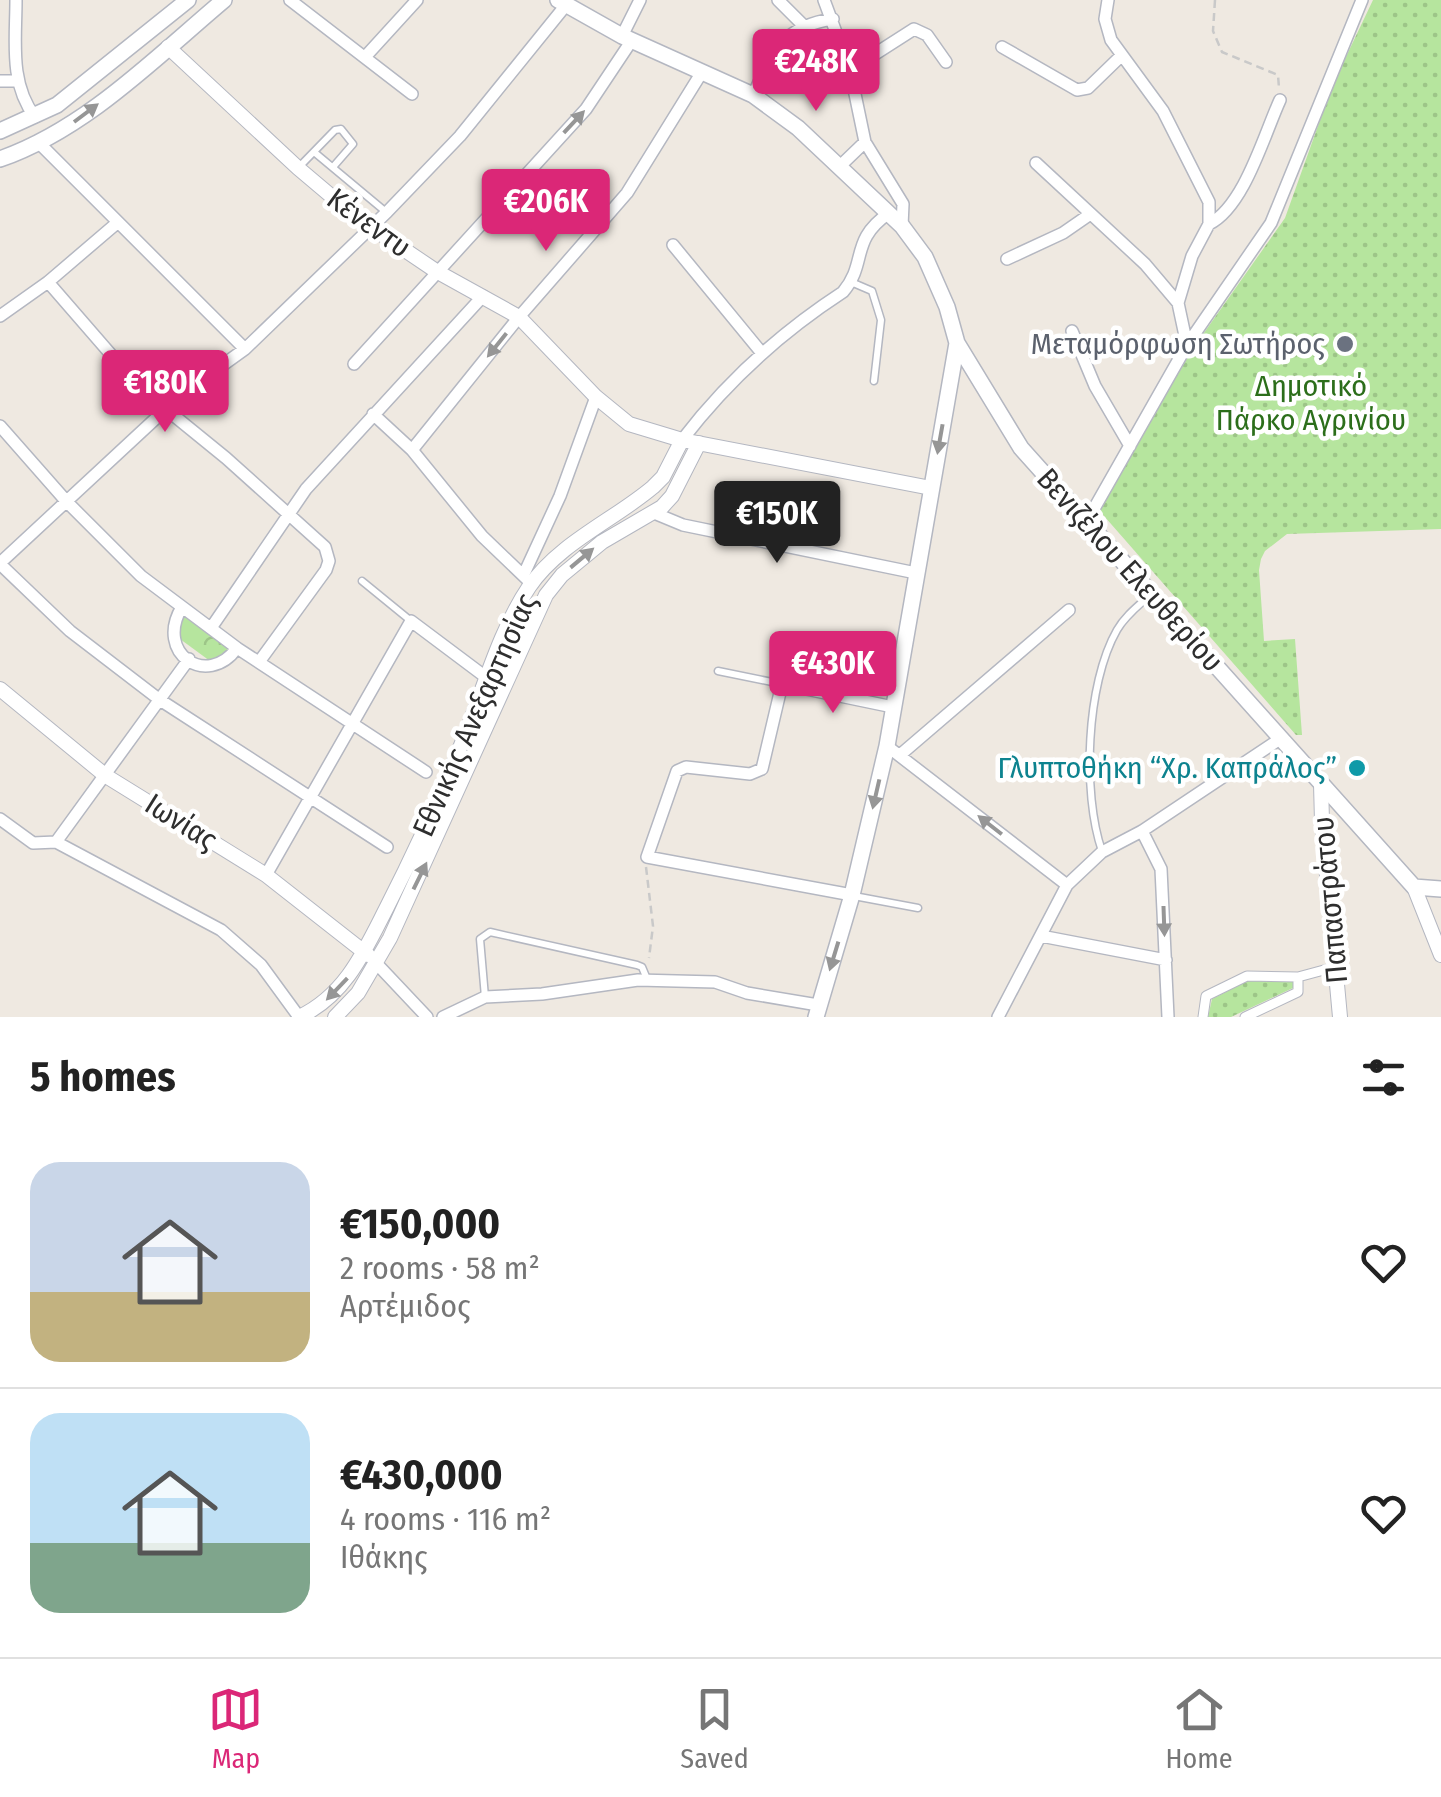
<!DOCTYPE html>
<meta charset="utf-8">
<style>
:root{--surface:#fff;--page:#f2f2f2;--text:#222;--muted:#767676;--line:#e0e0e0;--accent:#db2777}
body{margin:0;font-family:"Fira Sans Condensed",sans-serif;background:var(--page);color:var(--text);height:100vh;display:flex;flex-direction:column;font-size:38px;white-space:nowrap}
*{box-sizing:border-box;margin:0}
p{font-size:32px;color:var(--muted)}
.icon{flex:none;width:55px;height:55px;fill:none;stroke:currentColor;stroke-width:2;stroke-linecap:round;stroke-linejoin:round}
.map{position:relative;height:1017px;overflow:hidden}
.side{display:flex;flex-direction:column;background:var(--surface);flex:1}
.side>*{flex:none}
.price{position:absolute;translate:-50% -85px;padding:0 22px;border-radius:10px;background:var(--accent);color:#fff;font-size:32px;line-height:65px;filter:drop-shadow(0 2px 5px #0008)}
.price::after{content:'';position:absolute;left:50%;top:60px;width:30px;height:22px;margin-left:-15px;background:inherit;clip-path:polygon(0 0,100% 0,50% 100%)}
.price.on{background:#222;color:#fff}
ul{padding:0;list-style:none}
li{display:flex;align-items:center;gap:30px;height:250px;padding:0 30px}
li+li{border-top:2px solid var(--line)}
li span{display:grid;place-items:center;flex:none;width:280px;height:200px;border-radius:30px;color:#555}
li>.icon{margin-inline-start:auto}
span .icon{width:120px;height:120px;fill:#fffc;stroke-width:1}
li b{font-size:42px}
h2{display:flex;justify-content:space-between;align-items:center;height:120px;padding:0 30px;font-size:42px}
.tab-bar{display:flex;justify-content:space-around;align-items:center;height:140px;border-top:2px solid var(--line);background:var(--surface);font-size:28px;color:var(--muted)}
.tab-bar a{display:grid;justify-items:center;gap:5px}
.tab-bar .on{color:var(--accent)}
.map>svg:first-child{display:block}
.grass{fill:url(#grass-dots)}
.park{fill:url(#park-crowns)}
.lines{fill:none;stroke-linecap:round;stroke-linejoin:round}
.service-casing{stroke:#b4b7c1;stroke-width:9}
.pedestrian-casing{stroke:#b4b7c1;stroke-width:11}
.minor-casing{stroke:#b4b7c1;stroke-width:14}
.tertiary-casing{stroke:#b4b7c1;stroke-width:16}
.secondary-casing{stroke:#b4b7c1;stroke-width:18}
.path{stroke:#c9c9c9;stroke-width:2.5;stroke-dasharray:8 5;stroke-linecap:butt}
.service{stroke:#fff;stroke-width:6}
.pedestrian{stroke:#fff;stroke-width:9}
.minor{stroke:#fff;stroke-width:11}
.tertiary{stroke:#fff;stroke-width:14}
.secondary{stroke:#fff;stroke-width:15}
.oneway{fill:#969696}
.worship-dot{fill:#6b7280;stroke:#fff;stroke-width:4}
.culture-dot{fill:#0f9aa8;stroke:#fff;stroke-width:4}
.labels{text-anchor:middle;stroke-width:9;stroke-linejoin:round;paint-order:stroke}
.street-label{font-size:30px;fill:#2e2e2e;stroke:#fff}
.worship-label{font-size:30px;fill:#5b616d;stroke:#fff;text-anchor:end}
.park-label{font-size:30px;fill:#2c6e1b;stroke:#fff}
.culture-label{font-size:30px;fill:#0d838f;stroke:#fff;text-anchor:end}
</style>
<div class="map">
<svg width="1441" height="1017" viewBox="0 0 1441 1017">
<defs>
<pattern id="grass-dots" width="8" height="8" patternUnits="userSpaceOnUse" patternTransform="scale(2.5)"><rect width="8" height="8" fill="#b6e59e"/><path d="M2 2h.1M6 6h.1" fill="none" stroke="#9dc588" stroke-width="1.8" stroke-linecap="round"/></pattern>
<pattern id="park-crowns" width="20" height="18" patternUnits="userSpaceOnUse" patternTransform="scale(2.5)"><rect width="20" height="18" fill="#b6e59e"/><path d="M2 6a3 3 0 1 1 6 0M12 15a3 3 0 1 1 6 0" fill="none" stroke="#9dc588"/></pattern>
</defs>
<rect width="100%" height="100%" fill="#efe9e1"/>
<!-- grass -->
<path class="grass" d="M 1373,0 L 1441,0 L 1441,529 L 1287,534 L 1265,551 L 1261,559 L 1259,570 L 1264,641 L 1295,639 L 1302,735 L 1296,735 L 1097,508 L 1194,347 L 1285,218 L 1333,84 Z
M 1247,981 L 1295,982 L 1295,987 L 1231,1017 L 1208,1017 L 1212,999 Z"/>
<!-- park -->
<path class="park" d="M 183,615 L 228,648 L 224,656 L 210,661 L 180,639 L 177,629 Z"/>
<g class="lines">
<!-- service casing -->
<g class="service-casing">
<path id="service" d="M 314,152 L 386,212
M 299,167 L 335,130 L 341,129 L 353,144 L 333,167
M 851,282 L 872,291 L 881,320 L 874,381
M 362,581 L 411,621
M 718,671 L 782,684
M 1102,851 C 1082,793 1086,684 1117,630 C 1125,616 1138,606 1149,596
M 854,896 L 918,908
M 485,997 L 480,939 L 490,932 L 637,965 L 642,967 L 647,979"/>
</g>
<!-- pedestrian casing -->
<g class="pedestrian-casing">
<path id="pedestrian" d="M 1203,1017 L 1206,996 L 1247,976 L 1298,977 L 1335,967
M 1245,1017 L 1298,992 L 1298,977"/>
</g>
<!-- minor casing -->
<g class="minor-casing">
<path id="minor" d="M 16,0 C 16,40 9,83 35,117
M 290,0 L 412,94
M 778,0 L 803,25
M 824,0 L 850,70 L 865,142 L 903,204 L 902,226
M 1108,0 L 1105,19 L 1111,40 L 1163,111 L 1209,202 L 1209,224 L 1192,256 L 1178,303 L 1187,345
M 622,36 L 640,0
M 1002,47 L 1077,90 L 1088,88 L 1121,56
M 365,57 L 417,0
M 850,70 L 914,29 L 927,35 L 946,62
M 0,81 L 17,81
M 753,95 C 773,52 783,26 833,19
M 39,143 L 245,349
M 1036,163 L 1145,264 L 1178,303
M 839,167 L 865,142
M 1209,224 C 1244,207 1264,135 1280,100
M 673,245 L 761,352
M 1007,259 L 1063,233 L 1089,215
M 48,282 L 140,388 L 226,458 L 325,547 L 329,561 L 326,570 L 259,662
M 0,316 L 48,282 L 117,223
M 1072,331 L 1095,386 L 1130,446
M 354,364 L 586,109 L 632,40
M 373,414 L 412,450 L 482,536 L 532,584
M 0,426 L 67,502 L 141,576 L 237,648 L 426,772
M 682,440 C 728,380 780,333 843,292 C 868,262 849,241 889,213
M 412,450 L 519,317 L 627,193 L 702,72
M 654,513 L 683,525 L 916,573
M 1087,521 L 1187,345 L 1271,223 L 1362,0
M 0,563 L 181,395 L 245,349 L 387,212 L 460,136 L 566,5
M 0,564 L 70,631 L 160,700 L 387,847
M 524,574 L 560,496 L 596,397
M 182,607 C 154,653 207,689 237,648
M 211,628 L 306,489 L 483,296
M 887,746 L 1067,885
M 900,755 L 1069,610
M 0,819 L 33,843 L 56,842
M 1142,831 L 1161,869 L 1168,1017
M 56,842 L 221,930 L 261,965 L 299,1017
M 56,842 L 189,659
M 266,875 L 411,621 L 487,678
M 852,895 L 647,857 L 677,771 L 686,767 L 750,774 L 762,769 L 782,684 L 893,707
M 1041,936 L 1166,960
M 376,963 L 427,1017
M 443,1017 L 485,997 L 542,994 L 638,980 L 715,982 L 747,993 L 818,1005
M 998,1017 L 1067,885 L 1102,852 L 1142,831 L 1280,739"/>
</g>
<!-- tertiary casing -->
<g class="tertiary-casing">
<path id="tertiary" d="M 168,47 L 298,168 L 356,217 L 436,271 L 519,317 L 596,397 L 629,424 L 682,440 L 931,488
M 0,689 L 106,776 L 266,875 L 368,955
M 1321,784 L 1322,821 L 1340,1017
M 1414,887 L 1441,955
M 299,1017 C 346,995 365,950 387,907 C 416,850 442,793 466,733 C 485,685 500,630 529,587 C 559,543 614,520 653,487 L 663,477 L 682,440
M 335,1017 L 358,993 L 390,938 L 546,595 L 562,575 L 602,542 L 662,507 L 672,496 L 699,443"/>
</g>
<!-- secondary casing -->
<g class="secondary-casing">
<path id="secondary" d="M 558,0 L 622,36 L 753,95 L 798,128 L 902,226 L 925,257 L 947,307 L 957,343 L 1021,448 L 1414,887 L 1441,889
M 0,131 L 57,105 L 188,0
M 0,159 C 86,129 155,58 224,0
M 816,1017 L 852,895 L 887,746 L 957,343"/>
</g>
<!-- path -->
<path class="path" d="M 1215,0 L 1213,31 L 1222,52 L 1278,75 L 1279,88
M 646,867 L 653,926 L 649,958"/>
<!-- service -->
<use href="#service" class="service"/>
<!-- pedestrian -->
<use href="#pedestrian" class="pedestrian"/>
<!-- minor -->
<use href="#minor" class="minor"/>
<!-- tertiary -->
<use href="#tertiary" class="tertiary"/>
<!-- secondary -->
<use href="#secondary" class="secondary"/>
</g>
<!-- one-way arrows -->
<defs><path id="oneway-solid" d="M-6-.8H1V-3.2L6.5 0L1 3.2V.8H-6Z" transform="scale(2.5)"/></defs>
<g class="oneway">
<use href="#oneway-solid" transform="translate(86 113) rotate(-37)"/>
<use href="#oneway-solid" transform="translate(574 122) rotate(-47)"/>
<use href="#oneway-solid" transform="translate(497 345) rotate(129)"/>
<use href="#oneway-solid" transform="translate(940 439) rotate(100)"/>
<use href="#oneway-solid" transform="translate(582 558) rotate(-40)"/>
<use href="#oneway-solid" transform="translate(876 794) rotate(103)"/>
<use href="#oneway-solid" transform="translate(990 825) rotate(-142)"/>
<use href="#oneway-solid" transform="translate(420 876) rotate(-64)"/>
<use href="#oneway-solid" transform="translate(1164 921) rotate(88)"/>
<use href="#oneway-solid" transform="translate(834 956) rotate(107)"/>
<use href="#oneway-solid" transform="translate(337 989) rotate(134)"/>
</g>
<!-- markers -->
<circle class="worship-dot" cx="1345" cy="344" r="10"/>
<circle class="culture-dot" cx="1357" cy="768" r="10"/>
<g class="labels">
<!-- street labels -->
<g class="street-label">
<text transform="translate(369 223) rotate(36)" y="10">Κένεντυ</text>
<text transform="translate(1130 570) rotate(48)" y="10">Βενιζέλου Ελευθερίου</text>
<text transform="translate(475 715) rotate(-66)" y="10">Εθνικής Ανεξαρτησίας</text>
<text transform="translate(181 822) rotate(32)" y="10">Ιωνίας</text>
<text transform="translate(1330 900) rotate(-95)" y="10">Παπαστράτου</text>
</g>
<!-- worship labels -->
<g class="worship-label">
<text x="1325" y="354">Μεταμόρφωση Σωτήρος</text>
</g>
<!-- park labels -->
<g class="park-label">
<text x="1311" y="396">Δημοτικό<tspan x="1311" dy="34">Πάρκο Αγρινίου</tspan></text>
</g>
<!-- culture labels -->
<g class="culture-label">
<text x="1337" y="778">Γλυπτοθήκη “Χρ. Καπράλος”</text>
</g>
</g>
</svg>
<b class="price" style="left:816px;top:114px">€248K</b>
<b class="price" style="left:546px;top:254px">€206K</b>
<b class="price" style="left:165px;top:435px">€180K</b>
<b class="price on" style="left:777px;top:566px">€150K</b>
<b class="price" style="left:833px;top:716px">€430K</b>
</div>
<section class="side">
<h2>5 homes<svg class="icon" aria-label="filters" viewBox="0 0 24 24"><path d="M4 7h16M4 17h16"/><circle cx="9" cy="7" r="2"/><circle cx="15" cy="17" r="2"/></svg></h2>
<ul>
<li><span style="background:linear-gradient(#c9d6e8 65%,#c2b280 0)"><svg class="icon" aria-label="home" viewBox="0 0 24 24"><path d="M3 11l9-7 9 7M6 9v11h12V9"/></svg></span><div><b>€150,000</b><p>2 rooms · 58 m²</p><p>Αρτέμιδος</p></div><svg class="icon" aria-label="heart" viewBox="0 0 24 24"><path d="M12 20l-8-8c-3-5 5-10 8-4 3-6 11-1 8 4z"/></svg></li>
<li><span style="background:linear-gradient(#bfe0f5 65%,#7fa58c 0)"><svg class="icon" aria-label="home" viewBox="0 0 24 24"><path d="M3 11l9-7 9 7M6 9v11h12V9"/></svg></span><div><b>€430,000</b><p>4 rooms · 116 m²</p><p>Ιθάκης</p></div><svg class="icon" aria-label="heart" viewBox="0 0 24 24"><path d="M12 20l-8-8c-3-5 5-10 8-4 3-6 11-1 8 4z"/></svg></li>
</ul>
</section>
<nav class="tab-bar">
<a class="on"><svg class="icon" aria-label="map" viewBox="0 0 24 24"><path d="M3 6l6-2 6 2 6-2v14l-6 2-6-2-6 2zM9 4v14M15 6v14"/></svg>Map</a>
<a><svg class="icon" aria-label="saved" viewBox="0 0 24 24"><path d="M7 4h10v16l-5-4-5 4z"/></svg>Saved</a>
<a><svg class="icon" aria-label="home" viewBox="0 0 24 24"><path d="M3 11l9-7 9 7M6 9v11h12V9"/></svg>Home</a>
</nav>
